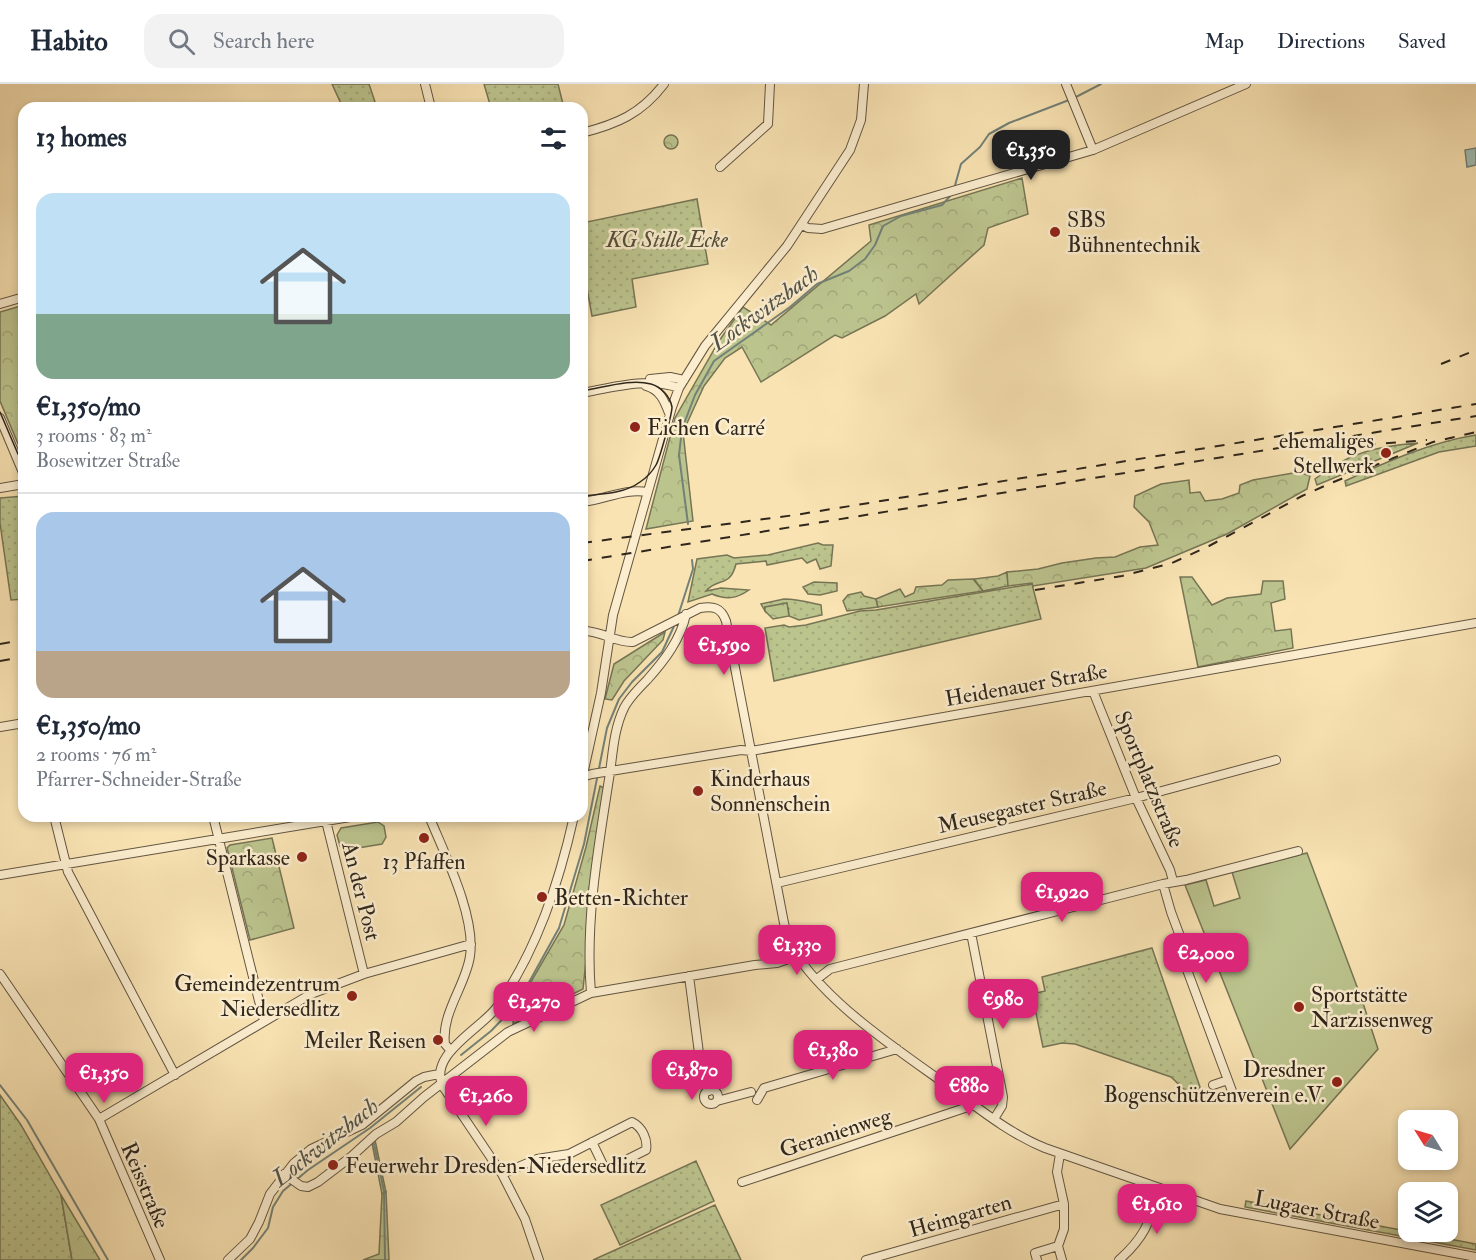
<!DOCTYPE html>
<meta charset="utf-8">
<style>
:root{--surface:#fff;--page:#f2f2f3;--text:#1f2937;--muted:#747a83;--line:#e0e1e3;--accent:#db2777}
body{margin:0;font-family:"IM FELL Double Pica",serif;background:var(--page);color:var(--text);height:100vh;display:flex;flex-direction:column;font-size:22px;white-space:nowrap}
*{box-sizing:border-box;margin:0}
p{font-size:20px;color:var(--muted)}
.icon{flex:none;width:33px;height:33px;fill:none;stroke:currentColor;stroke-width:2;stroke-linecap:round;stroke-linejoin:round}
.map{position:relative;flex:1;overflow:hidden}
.drawer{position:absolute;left:18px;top:18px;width:570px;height:720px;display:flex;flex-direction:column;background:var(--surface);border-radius:18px;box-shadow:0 3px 9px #0003}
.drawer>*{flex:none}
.needle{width:39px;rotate:307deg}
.buttons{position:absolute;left:1398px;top:1026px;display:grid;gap:12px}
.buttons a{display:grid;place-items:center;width:60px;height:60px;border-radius:12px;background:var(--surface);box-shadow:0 3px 9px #0003;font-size:30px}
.price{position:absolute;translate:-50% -51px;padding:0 14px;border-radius:12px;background:var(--accent);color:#fff;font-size:20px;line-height:39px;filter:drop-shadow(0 2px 3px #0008)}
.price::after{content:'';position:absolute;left:50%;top:36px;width:18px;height:14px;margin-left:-9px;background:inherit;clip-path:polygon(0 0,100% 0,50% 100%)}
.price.current{background:#222;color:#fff}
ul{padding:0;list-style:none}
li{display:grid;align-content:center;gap:12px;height:318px;padding:0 18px}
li+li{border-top:2px solid var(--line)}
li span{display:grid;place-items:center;height:186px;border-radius:18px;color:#555}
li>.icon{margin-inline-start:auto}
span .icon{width:108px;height:108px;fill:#fffc;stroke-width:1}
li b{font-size:26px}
h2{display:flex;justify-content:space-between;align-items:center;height:72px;padding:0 18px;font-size:26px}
header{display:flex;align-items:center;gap:36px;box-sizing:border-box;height:84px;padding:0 30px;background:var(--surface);border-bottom:2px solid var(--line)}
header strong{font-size:28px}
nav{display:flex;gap:33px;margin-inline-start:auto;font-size:21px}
.search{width:420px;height:54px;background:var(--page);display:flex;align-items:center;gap:15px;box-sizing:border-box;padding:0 21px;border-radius:18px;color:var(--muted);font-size:22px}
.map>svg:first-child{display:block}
.grass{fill:url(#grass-dots);stroke:#767555;stroke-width:1.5}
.forest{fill:url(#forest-crowns);stroke:#767555;stroke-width:1.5}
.pitch{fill:#bcc48e;stroke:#767555;stroke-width:1.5}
.water{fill:#a0bdb4;stroke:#738177;stroke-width:1.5}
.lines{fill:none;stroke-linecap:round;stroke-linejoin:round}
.stream{stroke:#738177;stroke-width:2}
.minor-casing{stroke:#625542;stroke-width:10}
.minor{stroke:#fbedce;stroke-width:8}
.tram{stroke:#2f261c;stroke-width:1.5}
.rail{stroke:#2f261c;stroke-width:2;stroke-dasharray:10 10;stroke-linecap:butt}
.poi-dot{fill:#8f2418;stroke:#fbedce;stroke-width:2}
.labels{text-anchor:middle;stroke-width:5;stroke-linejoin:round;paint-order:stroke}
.poi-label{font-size:22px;fill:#2f261c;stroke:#fbedce;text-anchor:start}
.park-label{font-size:22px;font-style:italic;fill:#524e38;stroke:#fbedce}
.street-label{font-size:22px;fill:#2f261c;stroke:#fbedce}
.water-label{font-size:24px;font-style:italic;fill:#51534a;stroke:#fbedce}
</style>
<header>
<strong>Habito</strong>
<div class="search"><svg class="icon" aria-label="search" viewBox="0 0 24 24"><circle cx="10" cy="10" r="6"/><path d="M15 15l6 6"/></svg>Search here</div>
<nav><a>Map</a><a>Directions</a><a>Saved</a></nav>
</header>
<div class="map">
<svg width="1476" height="1176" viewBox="0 0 1476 1176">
<defs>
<pattern id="grass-dots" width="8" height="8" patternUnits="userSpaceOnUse" patternTransform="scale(1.5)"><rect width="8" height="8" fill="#bcc48e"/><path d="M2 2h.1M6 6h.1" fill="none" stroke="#a2a87a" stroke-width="1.8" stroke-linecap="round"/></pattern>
<pattern id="forest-crowns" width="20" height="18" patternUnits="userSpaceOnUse" patternTransform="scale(1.5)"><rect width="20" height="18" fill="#bcc48e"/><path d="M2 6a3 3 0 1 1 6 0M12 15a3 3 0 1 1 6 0" fill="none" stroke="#a2a87a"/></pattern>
</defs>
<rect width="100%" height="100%" fill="#f9e3b3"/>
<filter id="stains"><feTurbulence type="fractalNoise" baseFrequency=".00333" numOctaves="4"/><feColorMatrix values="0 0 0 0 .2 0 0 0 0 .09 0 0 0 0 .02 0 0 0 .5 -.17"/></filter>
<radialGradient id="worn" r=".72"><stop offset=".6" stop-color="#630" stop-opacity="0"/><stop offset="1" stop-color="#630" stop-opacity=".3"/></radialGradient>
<!-- grass -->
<path class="grass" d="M 332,0 L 369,0 L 377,24 L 343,24 Z
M 484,0 L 558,0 L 564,24 L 491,24 Z
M 697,115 L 708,180 L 632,195 L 636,223 L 592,232 L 587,204 L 582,205 L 582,139 Z
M 1476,351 L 1476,362 L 1439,368 L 1346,402 L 1345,397 C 1386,378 1431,358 1476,351 Z
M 1418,359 L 1317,401 L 1315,395 C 1347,369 1378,362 1418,359 Z
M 24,412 L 24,515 L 11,516 L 0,439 L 0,414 Z
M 818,459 L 823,461 L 833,461 L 831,482 L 820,485 L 816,475 L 807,479 L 802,474 L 767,481 L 766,477 L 736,480 C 730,504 718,493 706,507 L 721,504 L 749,506 C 736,515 726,516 712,510 L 688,518 L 697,475 L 727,471 L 734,474 L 768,471 Z
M 1007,488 L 1008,502 L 983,507 L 974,495 L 998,492 Z
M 814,498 L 837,499 L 837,507 L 820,511 L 808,510 L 803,503 Z
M 1032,500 L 1041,535 L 774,597 L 765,544 L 784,541 L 789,543 L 806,541 L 860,527 L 876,526 Z
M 861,508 L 864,512 L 876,515 L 878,523 L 847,527 L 843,517 L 848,511 Z
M 784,515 C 797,515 808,518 821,521 L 822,531 L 799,536 L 789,532 L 788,524 L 776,522 L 765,523 L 765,527 L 761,520 Z
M 1152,864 L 1200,1003 L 1191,1012 L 1171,993 L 1075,960 L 1062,959 L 1043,963 L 1032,910 L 1045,907 L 1042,893 Z
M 0,1011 L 21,1041 L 61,1111 L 72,1176 L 0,1176 Z
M 375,1056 L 386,1108 L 382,1110 L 372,1059 Z
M 696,1077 L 714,1117 L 620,1161 L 601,1121 Z
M 1246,1117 L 1476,1160 L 1476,1166 L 1245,1123 Z
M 715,1121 L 741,1176 L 593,1176 Z"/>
<!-- forest -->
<path class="forest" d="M664 58a7 7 0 1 1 14 0a7 7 0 1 1-14 0Z
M 1022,94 L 1028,130 L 988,144 L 984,161 L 919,220 L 916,210 L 885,232 L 842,254 L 835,251 L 761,298 L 742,263 L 725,274 L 704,302 L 683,348 L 693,437 L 646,445 L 675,334 L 719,257 L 743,223 L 771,241 L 871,157 L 869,141 Z
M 24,221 L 24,368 L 19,362 L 0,317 L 0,228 Z
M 1299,388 L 1310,392 L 1307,405 L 1227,450 L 1146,484 L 1033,502 L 1032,499 L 1008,502 L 1007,488 L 1038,485 L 1062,479 L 1096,474 L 1115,473 L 1140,463 L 1158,461 L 1149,438 L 1134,423 L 1135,412 L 1161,400 L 1189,396 L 1190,409 L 1200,408 L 1205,417 L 1222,415 L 1239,409 L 1240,401 L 1253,396 Z
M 1180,493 L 1192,493 L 1212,521 L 1227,514 L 1261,510 L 1263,497 L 1283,497 L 1285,515 L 1271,519 L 1275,547 L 1291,545 L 1293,564 L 1198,583 Z
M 973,495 L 983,507 L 878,523 L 876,515 L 900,505 L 905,513 L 914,509 L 916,503 L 942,501 L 948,496 Z
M 787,519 L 789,532 L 773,535 L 765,527 L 765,523 Z
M 665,548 L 663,556 L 624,597 L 612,616 L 605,615 L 614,580 Z
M 600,702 L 604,704 L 583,905 L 513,940 L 514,927 L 564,841 L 586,763 Z
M 272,754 L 294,844 L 250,856 L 227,764 L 230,761 Z
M 386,1108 L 389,1176 L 363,1176 L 379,1170 L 382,1110 Z
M 61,1111 L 100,1176 L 72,1176 Z"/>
<!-- pitch -->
<path class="pitch" d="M 378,738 L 384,742 L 386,753 L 382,760 L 346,766 L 340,762 L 337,751 L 341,744 Z
M 1307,769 L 1362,916 L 1378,965 L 1290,1065 L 1185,801 L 1206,796 L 1214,822 L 1240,814 L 1232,788 Z"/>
<!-- water -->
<path class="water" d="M 1476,64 L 1476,81 L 1467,83 L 1465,66 Z"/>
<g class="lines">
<!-- stream -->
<path class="stream" d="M 1074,14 L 1101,0
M 954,105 L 961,80 L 980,63 L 989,50 L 1009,39 L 1069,16
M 688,440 L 679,371 L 682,345 L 695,311 L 714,277 L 790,223 L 817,200 L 849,187 L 865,175 L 875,161 L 883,142 L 901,132 L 942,121 L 952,110
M 678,532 L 693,485 L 692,476
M 461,971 L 491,947 L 517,920 L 559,844 L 584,760 L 607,644 L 619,615 L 632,598 L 662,568 L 675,540
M 0,1001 L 27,1036 L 108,1176
M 374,1060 L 384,1107 L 385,1176
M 241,1176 L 253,1164 L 268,1144 L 273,1123 L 283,1107 L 308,1086 L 370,1044 L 421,1003"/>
<!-- minor casing -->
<g class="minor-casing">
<path id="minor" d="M 425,0 L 431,24
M 1066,0 L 1093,66
M 582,49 C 617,40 641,30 664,0
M 720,83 L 768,40 L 770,0
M 802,141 L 808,144 L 822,145 L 1093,66 L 1246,0
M 0,220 L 24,213
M 650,295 L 670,293 L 684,296
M 646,302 C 660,306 664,316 669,329
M 582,309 C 614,303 648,293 679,304
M 0,334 L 24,391
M 0,404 L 24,400
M 582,418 C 604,416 625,404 647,408
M 582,547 C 600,546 616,559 633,558 L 700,524 C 713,522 721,523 726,537 L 784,839 C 787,851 790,863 798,873 C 833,923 895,964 944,999 C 977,1023 1008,1049 1045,1064 L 1220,1125 L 1476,1173
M 1093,607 L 1136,714 L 1170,786 L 1173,797
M 0,643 L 24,639
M 582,693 L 592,690 L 741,666 L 751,667 L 1476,539
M 582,695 L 601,609 L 613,531 L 672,323 L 679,304 L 705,262 L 787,162 L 850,66 L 861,36 L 864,0
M 54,732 L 68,788 L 175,991
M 213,732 L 264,937
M 429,732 C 444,769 476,832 470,872 C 466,901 441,929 445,960 L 451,967
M 325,733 L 364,890
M 0,791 L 356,732
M 777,799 L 1136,714 L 1276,676
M 1163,800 L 1171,828 L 1184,863 L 1183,875 L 1232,1007
M 971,849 L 1003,1013 L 1002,1022 L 994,1035
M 0,890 L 99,1035 L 160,1176
M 689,892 L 700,977 L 709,1007
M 817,895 L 830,885 L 1163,800 L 1186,796 L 1298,767
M 591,909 C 585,838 598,765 609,695 C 613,671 613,647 624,624 C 629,614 639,604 647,596 C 664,577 681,555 686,530
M 1213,1001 L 1228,996
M704 1013a7 7 0 1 1 14 0a7 7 0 1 1-14 0Z
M 757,1016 L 764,1004 L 897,965
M 717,1017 L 751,1008
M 99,1035 L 311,910 L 364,890 L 471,860
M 284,1090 L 301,1102 L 308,1103 L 318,1098 L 352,1072 L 376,1050 L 396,1038 L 424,1013 L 508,948 L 591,909 L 755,881 L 777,879 L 797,872
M 502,1090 L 537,1075 L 569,1070 L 632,1038 C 642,1043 648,1055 646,1066 L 610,1084 L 604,1083 L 592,1058
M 742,1098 L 974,1021
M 1058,1162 L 1064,1145 L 1064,1120 L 1057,1088 L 1060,1070
M 1058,1162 L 1062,1176
M 228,1176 L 250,1155 L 259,1138 L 270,1110 L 294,1079 L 311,1065 L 362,1041 L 416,997 L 424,993 L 439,990
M 539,1176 L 525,1135 L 502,1090 L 444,1004 C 425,972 481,945 497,923 C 537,866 559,799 574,732
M 866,1176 L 1064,1120
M 1037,1176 L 1035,1169 L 1058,1162
M 1119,1176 C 1146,1152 1149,1138 1160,1104"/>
</g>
<!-- minor -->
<use href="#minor" class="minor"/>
<!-- tram -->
<path class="tram" d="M 582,307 C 603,304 630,294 651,300 C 661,303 670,312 672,323 C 672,330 660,374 656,381 C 652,388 646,394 640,398 C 624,410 601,410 582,412
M 0,328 L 18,370 L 24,378"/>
<!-- rail -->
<path class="rail" d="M 1441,280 L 1476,266
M 1366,361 L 1427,356
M 582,459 L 795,431 L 1476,320
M 582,477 L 1476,332
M 1035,506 L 1122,492 L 1172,479 L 1209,462 L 1302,412 L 1331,399 L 1433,358 L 1476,348
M 0,560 L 24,556
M 0,577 L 24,573"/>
</g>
<!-- markers -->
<g class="poi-dot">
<circle cx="1055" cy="148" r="6"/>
<circle cx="635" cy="343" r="6"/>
<circle cx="1386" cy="369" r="6"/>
<circle cx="698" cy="707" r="6"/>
<circle cx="424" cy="754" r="6"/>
<circle cx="302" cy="773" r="6"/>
<circle cx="542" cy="813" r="6"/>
<circle cx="352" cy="912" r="6"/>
<circle cx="1299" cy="923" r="6"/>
<circle cx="438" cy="956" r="6"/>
<circle cx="1337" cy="998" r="6"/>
<circle cx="333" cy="1081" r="6"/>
</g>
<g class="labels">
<!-- poi labels -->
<g class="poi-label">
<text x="1067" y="143">SBS<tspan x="1067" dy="25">Bühnentechnik</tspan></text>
<text x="647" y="351">Eichen Carré</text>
<text x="1374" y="364" text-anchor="end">ehemaliges<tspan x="1374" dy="25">Stellwerk</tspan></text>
<text x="710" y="702">Kinderhaus<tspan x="710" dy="25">Sonnenschein</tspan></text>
<text x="290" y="781" text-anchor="end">Sparkasse</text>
<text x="424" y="785" text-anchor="middle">13 Pfaffen</text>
<text x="554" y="821">Betten-Richter</text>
<text x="340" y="907" text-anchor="end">Gemeindezentrum<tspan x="340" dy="25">Niedersedlitz</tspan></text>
<text x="1311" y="918">Sportstätte<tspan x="1311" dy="25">Narzissenweg</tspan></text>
<text x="426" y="964" text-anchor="end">Meiler Reisen</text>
<text x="1325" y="993" text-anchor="end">Dresdner<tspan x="1325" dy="25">Bogenschützenverein e.V.</tspan></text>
<text x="345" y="1089">Feuerwehr Dresden-Niedersedlitz</text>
</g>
<!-- park labels -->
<g class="park-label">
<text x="667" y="163">KG Stille Ecke</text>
</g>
<!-- street labels -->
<g class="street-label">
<text transform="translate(1026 600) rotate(-10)" y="8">Heidenauer Straße</text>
<text transform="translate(1150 695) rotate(67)" y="8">Sportplatzstraße</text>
<text transform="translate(1022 722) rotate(-13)" y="8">Meusegaster Straße</text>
<text transform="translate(362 807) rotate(76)" y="8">An der Post</text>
<text transform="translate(835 1048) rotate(-18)" y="8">Geranienweg</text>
<text transform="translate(146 1101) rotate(67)" y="8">Reisstraße</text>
<text transform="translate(1317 1125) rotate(11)" y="8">Lugaer Straße</text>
<text transform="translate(960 1131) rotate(-16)" y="8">Heimgarten</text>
</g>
<!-- water labels -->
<g class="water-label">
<text transform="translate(764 224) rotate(-36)" y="8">Lockwitzbach</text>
<text transform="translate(325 1058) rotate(-38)" y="8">Lockwitzbach</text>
</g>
</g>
<rect width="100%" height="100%" filter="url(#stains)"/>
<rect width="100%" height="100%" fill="url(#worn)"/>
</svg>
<div class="buttons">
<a><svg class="needle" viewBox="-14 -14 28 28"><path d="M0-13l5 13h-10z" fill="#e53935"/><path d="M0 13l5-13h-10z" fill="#747a83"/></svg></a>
<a><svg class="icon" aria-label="layers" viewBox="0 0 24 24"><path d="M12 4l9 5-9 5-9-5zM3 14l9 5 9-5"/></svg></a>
</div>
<b class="price current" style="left:1031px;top:97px">€1,350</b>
<b class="price" style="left:724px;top:592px">€1,590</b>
<b class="price" style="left:1062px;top:839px">€1,920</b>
<b class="price" style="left:797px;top:892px">€1,330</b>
<b class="price" style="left:1206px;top:900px">€2,000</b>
<b class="price" style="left:1003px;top:946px">€980</b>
<b class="price" style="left:534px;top:949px">€1,270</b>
<b class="price" style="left:833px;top:997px">€1,380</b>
<b class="price" style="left:692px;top:1017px">€1,870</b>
<b class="price" style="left:104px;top:1020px">€1,350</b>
<b class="price" style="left:969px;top:1033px">€880</b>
<b class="price" style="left:486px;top:1043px">€1,260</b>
<b class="price" style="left:1157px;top:1151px">€1,610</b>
<section class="drawer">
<h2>13 homes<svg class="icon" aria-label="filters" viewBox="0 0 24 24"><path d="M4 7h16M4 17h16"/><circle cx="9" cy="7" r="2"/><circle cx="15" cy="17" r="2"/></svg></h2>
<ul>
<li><span style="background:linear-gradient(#bfe0f5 65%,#7fa58c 0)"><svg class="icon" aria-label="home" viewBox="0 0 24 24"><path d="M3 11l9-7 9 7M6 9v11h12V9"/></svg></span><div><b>€1,350/mo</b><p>3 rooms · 83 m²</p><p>Bosewitzer Straße</p></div></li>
<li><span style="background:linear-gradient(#a9c7e8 75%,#b9a48a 0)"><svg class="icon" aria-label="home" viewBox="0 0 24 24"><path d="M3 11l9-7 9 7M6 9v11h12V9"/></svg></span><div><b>€1,350/mo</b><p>2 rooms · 76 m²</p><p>Pfarrer-Schneider-Straße</p></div></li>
</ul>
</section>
</div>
